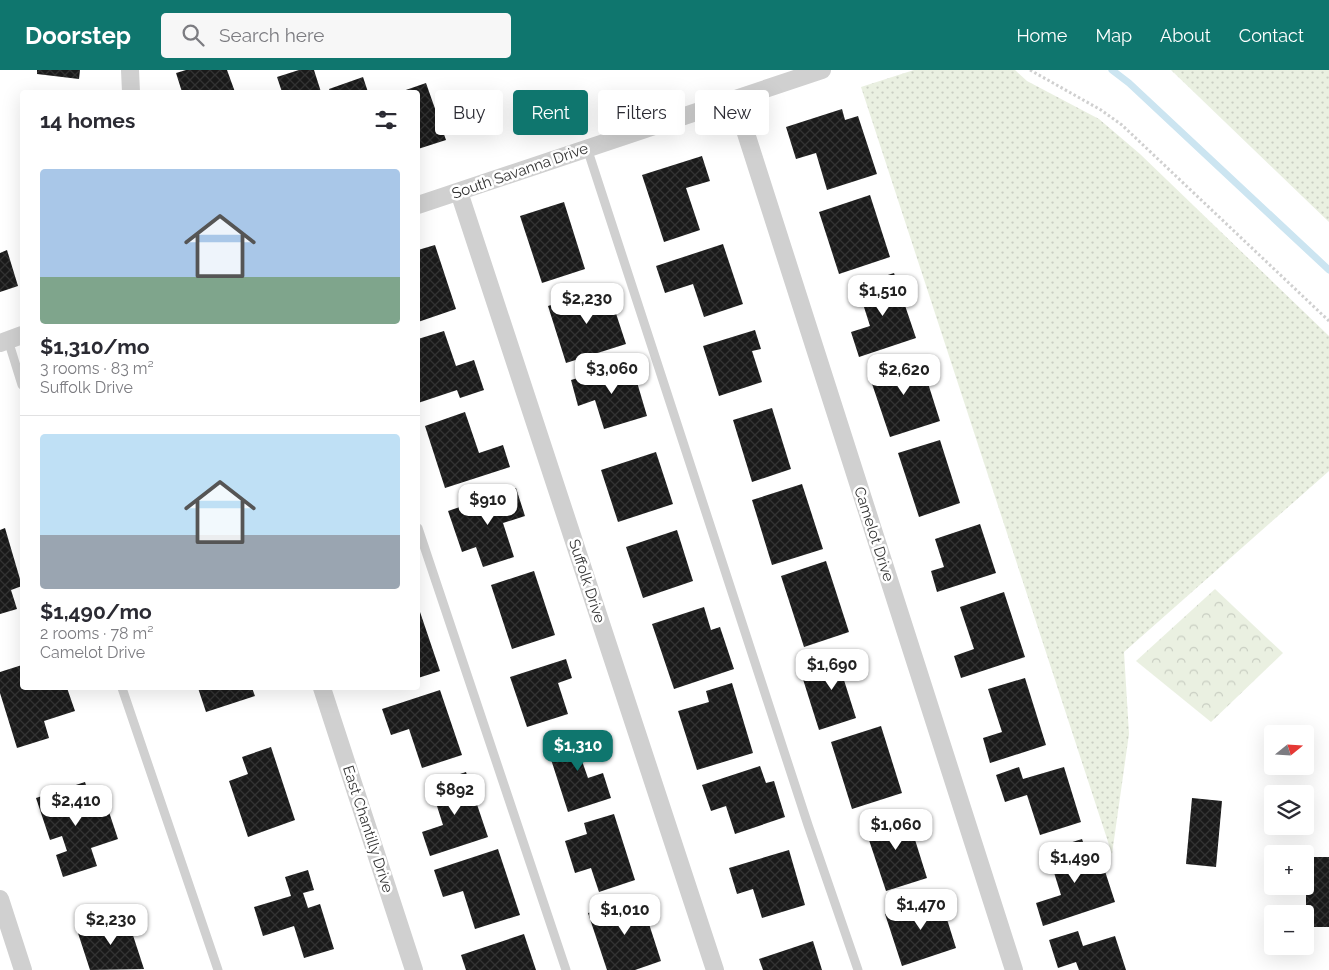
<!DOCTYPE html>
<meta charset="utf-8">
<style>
:root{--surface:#fff;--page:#f7f7f7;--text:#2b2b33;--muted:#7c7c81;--line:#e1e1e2;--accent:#0f766e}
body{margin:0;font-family:Raleway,sans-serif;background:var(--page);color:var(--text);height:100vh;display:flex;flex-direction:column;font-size:19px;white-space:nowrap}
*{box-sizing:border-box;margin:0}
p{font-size:16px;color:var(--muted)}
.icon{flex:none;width:28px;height:28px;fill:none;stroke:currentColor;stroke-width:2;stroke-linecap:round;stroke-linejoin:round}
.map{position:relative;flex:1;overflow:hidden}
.details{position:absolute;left:20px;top:20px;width:400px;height:600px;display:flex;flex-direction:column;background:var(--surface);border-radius:5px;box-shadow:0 5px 20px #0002}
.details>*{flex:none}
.top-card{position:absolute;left:435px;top:20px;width:475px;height:45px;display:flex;gap:10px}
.needle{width:32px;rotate:72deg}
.controls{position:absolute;left:1264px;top:655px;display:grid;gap:10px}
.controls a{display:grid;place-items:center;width:50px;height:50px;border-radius:5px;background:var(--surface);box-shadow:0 5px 20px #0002;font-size:25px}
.price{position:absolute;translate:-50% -42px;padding:0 11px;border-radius:10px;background:#fff;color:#222;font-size:16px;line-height:32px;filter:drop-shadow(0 1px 2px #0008)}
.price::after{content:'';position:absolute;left:50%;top:30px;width:15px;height:11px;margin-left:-8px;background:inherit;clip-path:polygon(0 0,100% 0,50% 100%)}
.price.selected{background:var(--accent);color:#fff}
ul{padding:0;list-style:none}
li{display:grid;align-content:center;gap:10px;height:265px;padding:0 20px}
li+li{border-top:1px solid var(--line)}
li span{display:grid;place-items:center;height:155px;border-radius:5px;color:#555}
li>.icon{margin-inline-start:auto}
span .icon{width:90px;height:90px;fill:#fffc;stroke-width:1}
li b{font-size:21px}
h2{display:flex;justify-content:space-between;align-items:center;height:60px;padding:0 20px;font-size:21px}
.pill{padding:0 18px;border-radius:5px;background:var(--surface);box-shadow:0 5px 20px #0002;font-size:18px;line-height:45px}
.pill.selected{background:var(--accent);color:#fff}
header{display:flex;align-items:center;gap:30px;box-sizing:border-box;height:70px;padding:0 25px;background:var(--accent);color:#fff}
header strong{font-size:24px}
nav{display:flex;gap:28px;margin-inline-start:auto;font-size:18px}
.search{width:350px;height:45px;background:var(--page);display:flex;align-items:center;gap:12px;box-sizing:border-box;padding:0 18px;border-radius:5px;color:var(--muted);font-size:19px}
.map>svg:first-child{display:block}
.grass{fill:url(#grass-dots)}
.forest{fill:url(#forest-crowns)}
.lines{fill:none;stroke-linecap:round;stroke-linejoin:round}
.stream{stroke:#cce5f1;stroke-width:7}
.building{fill:url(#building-cross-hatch)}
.path{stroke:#d0d0d0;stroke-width:3;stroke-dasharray:2.5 2.5;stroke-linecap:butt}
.service{stroke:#d0d0d0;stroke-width:9}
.minor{stroke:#d0d0d0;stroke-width:18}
.labels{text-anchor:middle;stroke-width:5;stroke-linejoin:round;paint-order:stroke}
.street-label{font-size:15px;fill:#333;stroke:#fff}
</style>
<header>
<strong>Doorstep</strong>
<div class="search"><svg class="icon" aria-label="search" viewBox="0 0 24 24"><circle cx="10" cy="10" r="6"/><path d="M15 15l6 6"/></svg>Search here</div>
<nav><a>Home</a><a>Map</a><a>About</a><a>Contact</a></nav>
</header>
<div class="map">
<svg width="1329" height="900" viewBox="0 0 1329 900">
<defs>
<pattern id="grass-dots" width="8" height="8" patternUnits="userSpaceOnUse" patternTransform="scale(1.25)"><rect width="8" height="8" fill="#eaf0e1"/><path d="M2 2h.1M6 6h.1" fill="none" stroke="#c9cec2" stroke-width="1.8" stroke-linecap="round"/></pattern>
<pattern id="forest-crowns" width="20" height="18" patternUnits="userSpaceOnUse" patternTransform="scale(1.25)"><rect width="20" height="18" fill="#eaf0e1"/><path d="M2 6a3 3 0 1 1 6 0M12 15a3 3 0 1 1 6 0" fill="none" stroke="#c9cec2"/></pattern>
<pattern id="building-cross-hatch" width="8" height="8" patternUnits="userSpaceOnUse" patternTransform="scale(1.25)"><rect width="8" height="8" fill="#1a1a1a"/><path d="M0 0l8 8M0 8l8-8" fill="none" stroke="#333"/></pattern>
</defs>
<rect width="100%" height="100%" fill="#fff"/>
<!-- grass -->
<path class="grass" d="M 914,0 L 1015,0 L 1027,11 L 1099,49 L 1140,84 L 1329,266 L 1329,401 L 1124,582 L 1129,664 L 1112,784 L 861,17 Z
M 1171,0 L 1329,0 L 1329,152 Z"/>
<!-- forest -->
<path class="forest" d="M 1215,519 L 1283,583 L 1211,652 L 1136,591 Z"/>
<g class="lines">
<!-- stream -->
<path class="stream" d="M 1112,0 L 1129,13 L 1329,200"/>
</g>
<!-- building -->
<path class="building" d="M 37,0 L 80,0 L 79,9 L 37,4 Z
M 186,0 L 227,0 L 235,22 L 182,22 L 176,3 Z
M 299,0 L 314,0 L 321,22 L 282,22 L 277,7 Z
M 363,7 L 368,22 L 330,22 L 329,19 Z
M 426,13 L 446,70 L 418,79 L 418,22 L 400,22 Z
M 842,39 L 845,50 L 858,46 L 877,104 L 827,120 L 816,83 L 796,89 L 786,57 Z
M 702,86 L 710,111 L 686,118 L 700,160 L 664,172 L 642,105 Z
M 870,125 L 890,187 L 839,204 L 819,142 Z
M 564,132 L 585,199 L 542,213 L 520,146 Z
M 723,174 L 743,234 L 704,247 L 693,214 L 665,223 L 656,196 Z
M 435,175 L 456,239 L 418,252 L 418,180 Z
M 7,180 L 18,216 L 0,222 L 0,183 Z
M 894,203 L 916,268 L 859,287 L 851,262 L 870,256 L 857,215 Z
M 607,216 L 626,274 L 566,293 L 548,236 Z
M 755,260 L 761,279 L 752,281 L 762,312 L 719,326 L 703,276 Z
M 444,261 L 456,296 L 474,290 L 484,320 L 460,328 L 457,320 L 418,333 L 418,269 Z
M 919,285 L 940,351 L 890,367 L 868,302 Z
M 631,292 L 647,346 L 604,359 L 595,330 L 578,336 L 571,310 Z
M 772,338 L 791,399 L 752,412 L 733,350 Z
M 465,342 L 479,383 L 503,375 L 510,397 L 445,418 L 425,356 Z
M 940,370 L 960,433 L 919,447 L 898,383 Z
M 656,382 L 673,434 L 618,452 L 601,400 Z
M 802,414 L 823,479 L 772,495 L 752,430 Z
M 516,418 L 525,446 L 503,453 L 514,487 L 483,497 L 476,477 L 462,482 L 448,441 Z
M 980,454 L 996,503 L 937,522 L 931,501 L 944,497 L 935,469 Z
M 5,458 L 22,516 L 11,520 L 17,539 L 0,544 L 0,460 Z
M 677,460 L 693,511 L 643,528 L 626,477 Z
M 826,491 L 849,562 L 804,577 L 781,506 Z
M 534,501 L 555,565 L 512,579 L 491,515 Z
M 1004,522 L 1025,587 L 961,608 L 954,586 L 974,579 L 960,537 Z
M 704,537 L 711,560 L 720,557 L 734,599 L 674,619 L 652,554 Z
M 419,539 L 440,601 L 418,608 L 418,540 Z
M 861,583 L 867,599 L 843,607 L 856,648 L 819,660 L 801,603 Z
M 566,589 L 572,608 L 558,613 L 568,644 L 527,657 L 510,607 Z
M 22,595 L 22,618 L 67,618 L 75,641 L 44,651 L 49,668 L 17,678 L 0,623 L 0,602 Z
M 1025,608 L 1046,675 L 990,693 L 983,668 L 1002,662 L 988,619 Z
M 732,613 L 753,683 L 697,700 L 678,641 L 709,632 L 706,621 Z
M 198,618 L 252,618 L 255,626 L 206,642 Z
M 440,620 L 462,685 L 422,698 L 409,659 L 391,665 L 382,639 Z
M 881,656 L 902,723 L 852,739 L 831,672 Z
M 593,662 L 601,685 L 582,691 L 588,708 L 603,703 L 611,728 L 568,742 L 547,677 Z
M 271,677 L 295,750 L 248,767 L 229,711 L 248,704 L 242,687 Z
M 760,696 L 766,713 L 774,711 L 785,747 L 735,764 L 726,736 L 711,741 L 702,715 Z
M 1019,697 L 1023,709 L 1064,697 L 1081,752 L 1040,765 L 1027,725 L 1005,732 L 996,705 Z
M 466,702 L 488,767 L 430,786 L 422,762 L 443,755 L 430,714 Z
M 85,712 L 95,743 L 108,739 L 118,769 L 91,778 L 97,796 L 63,807 L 56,785 L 67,781 L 62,766 L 50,770 L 36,728 Z
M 1192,728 L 1222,731 L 1216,797 L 1186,794 Z
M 906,741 L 927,808 L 886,821 L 864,755 Z
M 614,744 L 635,810 L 599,822 L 591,798 L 575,803 L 565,771 L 587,764 L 584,753 Z
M 1082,769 L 1091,796 L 1102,792 L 1115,832 L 1043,856 L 1036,833 L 1061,825 L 1047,780 Z
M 498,779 L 520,845 L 475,859 L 463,821 L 443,827 L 434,800 Z
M 789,780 L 805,835 L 762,848 L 753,819 L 737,824 L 729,798 Z
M 1306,787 L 1329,787 L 1329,857 L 1306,857 Z
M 308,800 L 314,820 L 303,823 L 308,838 L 320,834 L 334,879 L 304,888 L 294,856 L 263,866 L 254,837 L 291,826 L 285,807 Z
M 640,826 L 661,891 L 635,900 L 607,900 L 588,843 Z
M 940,827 L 956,878 L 902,896 L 885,844 Z
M 126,844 L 144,899 L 90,900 L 77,860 Z
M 1078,861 L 1083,876 L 1115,866 L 1126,900 L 1079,900 L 1076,892 L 1058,898 L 1049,870 Z
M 524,864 L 536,900 L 466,900 L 461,885 Z
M 813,871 L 822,900 L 763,900 L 759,889 Z"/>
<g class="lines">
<!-- path -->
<path class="path" d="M 1030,0 L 1101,40 L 1122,55 L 1329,251"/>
<!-- service -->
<path class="service" d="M 587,78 L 808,755 L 858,900
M 8,270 L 22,315
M 418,458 L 566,900
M 122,618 L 218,900"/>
<!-- minor -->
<path class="minor" d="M 130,0 L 131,22
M 735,29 L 1014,900
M 459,122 L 715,900
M 418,135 L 822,0
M 0,273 L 22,265
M 322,618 L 414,900
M 0,829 L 23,900"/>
</g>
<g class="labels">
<!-- street labels -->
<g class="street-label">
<text transform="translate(520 101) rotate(-19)" y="5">South Savanna Drive</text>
<text transform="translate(874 464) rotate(72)" y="5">Camelot Drive</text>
<text transform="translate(587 511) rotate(72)" y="5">Suffolk Drive</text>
<text transform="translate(368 759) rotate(72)" y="5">East Chantilly Drive</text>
</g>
</g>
</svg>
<div class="controls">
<a><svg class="needle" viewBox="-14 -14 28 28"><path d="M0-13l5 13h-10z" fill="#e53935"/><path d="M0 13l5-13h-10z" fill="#7c7c81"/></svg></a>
<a><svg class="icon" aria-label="layers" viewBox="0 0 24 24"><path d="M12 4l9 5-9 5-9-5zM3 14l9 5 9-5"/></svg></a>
<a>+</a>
<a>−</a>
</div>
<b class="price" style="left:883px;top:247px">$1,510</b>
<b class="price" style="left:587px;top:255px">$2,230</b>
<b class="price" style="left:612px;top:325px">$3,060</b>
<b class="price" style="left:904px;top:326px">$2,620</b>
<b class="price" style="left:488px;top:456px">$910</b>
<b class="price" style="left:832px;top:621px">$1,690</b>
<b class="price selected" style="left:578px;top:702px">$1,310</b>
<b class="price" style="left:455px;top:746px">$892</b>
<b class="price" style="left:76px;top:757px">$2,410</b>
<b class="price" style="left:896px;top:781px">$1,060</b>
<b class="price" style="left:1075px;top:814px">$1,490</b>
<b class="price" style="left:921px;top:861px">$1,470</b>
<b class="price" style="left:625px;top:866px">$1,010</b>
<b class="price" style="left:111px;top:876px">$2,230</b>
<div class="top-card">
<a class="pill">Buy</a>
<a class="pill selected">Rent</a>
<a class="pill">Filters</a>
<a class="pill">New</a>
</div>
<section class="details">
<h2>14 homes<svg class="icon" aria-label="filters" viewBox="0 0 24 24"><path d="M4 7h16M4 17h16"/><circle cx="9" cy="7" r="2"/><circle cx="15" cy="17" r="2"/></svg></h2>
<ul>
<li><span style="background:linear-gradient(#a9c7e8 70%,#7fa58c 0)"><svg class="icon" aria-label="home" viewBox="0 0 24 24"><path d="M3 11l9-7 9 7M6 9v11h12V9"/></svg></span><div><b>$1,310/mo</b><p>3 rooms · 83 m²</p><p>Suffolk Drive</p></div></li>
<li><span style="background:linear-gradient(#bfe0f5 65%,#9aa5b1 0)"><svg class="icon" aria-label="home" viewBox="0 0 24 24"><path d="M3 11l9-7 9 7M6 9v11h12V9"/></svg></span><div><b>$1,490/mo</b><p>2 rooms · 78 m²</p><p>Camelot Drive</p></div></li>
</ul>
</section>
</div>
